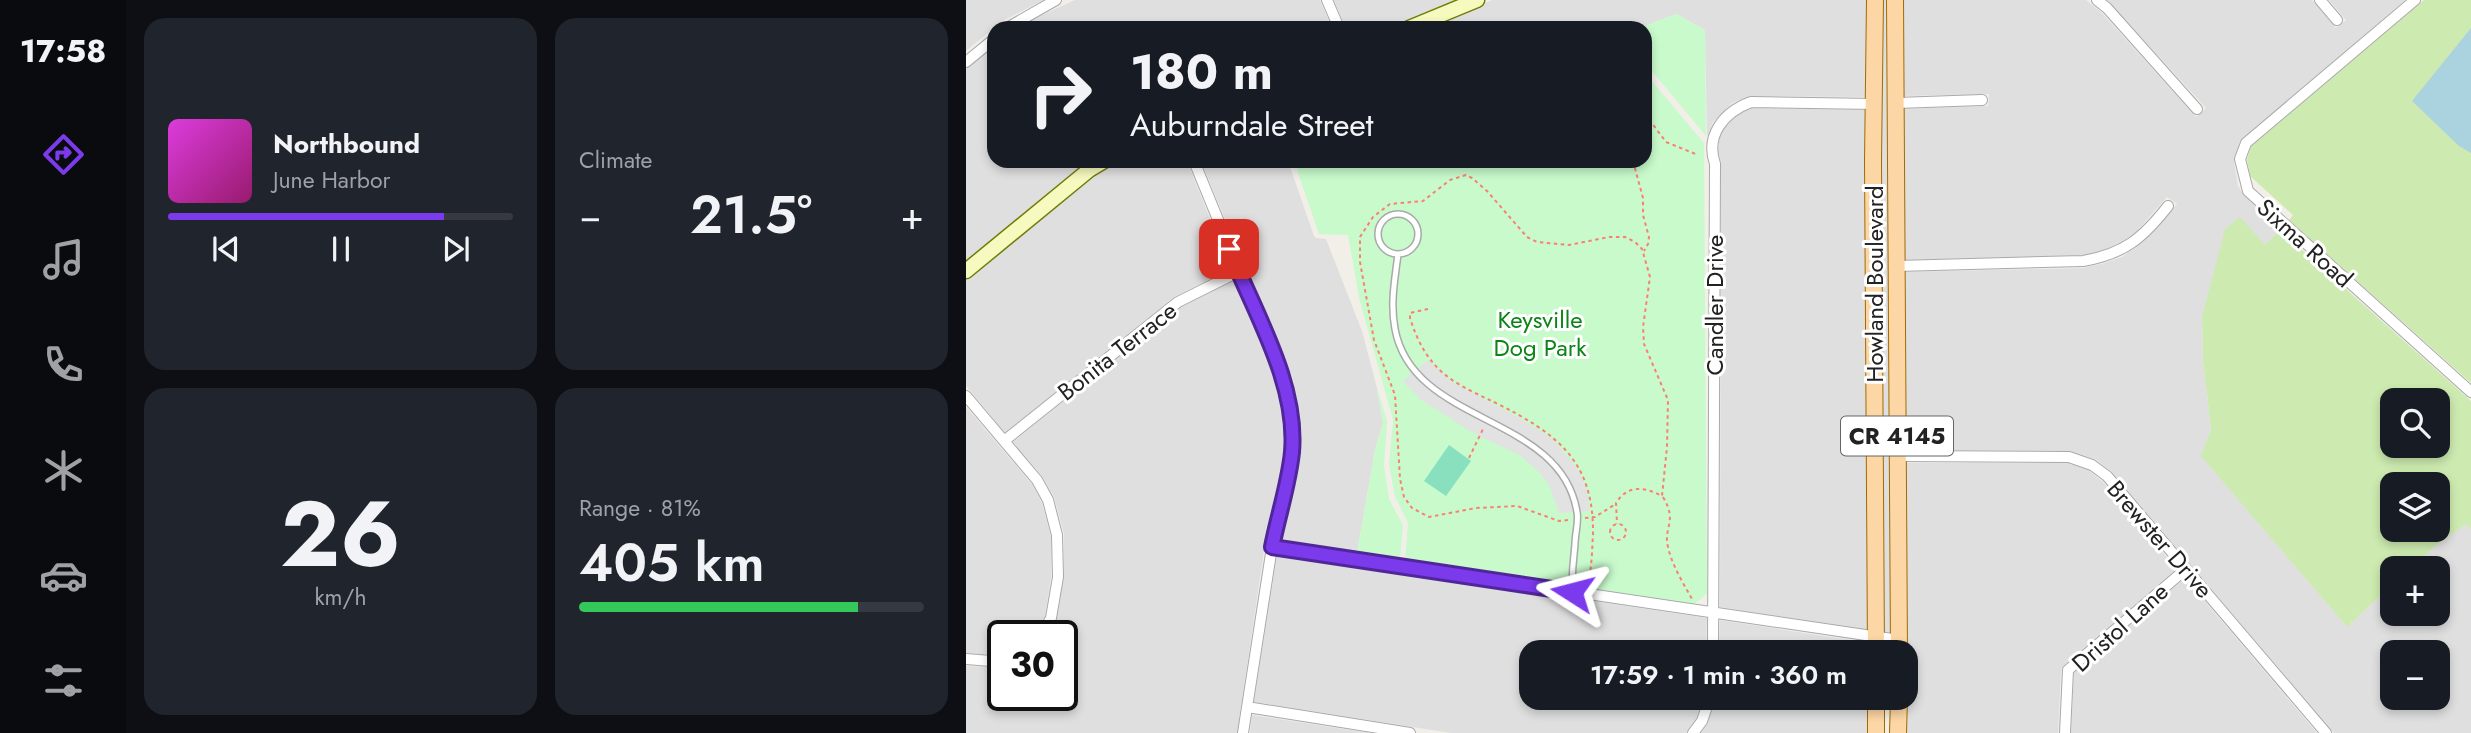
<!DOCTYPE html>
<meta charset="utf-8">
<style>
:root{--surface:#171b24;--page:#20242c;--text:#f1f3f6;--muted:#9ea1a6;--line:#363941;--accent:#7c3aed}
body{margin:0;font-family:Jost,sans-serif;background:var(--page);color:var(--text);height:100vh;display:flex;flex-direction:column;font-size:26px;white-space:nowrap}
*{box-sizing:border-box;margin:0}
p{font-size:23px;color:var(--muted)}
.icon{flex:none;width:38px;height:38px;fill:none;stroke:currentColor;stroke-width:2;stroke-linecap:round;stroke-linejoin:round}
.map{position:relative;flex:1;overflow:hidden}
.side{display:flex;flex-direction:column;gap:18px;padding:18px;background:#0d0f14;width:840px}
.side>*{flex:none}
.hud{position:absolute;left:21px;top:21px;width:665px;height:147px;border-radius:21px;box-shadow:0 4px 10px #0003;background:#171b24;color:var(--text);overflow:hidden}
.tools{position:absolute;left:1414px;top:388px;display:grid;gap:14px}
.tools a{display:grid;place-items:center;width:70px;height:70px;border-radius:14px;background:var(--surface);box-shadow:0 4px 10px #0003;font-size:35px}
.speed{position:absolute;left:21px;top:620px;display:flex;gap:14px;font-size:35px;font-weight:700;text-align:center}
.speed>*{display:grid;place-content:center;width:91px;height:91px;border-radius:50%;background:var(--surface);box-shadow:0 4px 10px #0003;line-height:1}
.speed .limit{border:4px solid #111;border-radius:10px;background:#fff;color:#111}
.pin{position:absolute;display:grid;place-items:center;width:60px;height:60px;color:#fff;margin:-30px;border-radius:14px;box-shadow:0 4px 10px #0006}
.me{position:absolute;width:77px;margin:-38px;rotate:279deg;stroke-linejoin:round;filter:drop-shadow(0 0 5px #0008)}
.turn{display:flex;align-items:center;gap:24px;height:147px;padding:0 28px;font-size:32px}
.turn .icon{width:91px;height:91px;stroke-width:2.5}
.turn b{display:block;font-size:49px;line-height:60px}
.big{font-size:52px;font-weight:600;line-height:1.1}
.side .widget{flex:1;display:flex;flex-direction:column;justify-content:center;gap:10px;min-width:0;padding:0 24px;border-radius:21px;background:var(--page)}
.side .dial{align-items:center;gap:0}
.dial b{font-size:91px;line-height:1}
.song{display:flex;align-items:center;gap:21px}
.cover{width:84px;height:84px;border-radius:10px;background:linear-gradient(135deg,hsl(300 70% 55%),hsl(320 70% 35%))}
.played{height:7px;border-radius:4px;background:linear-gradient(90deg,var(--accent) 80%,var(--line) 80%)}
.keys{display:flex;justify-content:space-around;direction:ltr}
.heat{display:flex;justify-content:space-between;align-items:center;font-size:38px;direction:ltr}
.charge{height:10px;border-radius:5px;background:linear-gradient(90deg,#34c759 81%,var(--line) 0)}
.side .tiles{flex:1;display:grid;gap:18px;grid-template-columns:repeat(2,1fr)}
.trip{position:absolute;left:553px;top:640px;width:399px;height:70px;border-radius:21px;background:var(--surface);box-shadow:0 4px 10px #0003;font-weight:600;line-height:70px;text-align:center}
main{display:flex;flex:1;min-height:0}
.menu{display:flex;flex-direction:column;width:126px;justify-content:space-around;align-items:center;background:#090b0e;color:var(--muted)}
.menu .icon{width:49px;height:49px}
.menu .selected{color:var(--accent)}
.menu b{font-size:32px;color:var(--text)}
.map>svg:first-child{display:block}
</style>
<main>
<nav class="menu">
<b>17:58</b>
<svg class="icon selected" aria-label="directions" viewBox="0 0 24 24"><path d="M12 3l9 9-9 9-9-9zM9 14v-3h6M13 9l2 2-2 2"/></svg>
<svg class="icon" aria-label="music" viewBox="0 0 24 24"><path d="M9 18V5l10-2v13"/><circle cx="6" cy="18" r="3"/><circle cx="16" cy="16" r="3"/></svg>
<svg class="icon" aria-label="phone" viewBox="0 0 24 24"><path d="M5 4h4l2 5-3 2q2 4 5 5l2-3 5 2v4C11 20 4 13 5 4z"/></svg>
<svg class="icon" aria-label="climate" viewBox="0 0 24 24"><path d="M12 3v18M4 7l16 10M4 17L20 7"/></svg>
<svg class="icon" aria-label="car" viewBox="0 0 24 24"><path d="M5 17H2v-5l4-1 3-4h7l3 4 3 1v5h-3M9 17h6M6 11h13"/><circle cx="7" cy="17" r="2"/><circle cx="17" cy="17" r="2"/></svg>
<svg class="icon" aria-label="filters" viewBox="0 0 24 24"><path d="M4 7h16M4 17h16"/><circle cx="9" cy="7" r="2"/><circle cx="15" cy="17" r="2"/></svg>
</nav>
<section class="side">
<div class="tiles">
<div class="widget">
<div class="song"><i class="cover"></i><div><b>Northbound</b><p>June Harbor</p></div></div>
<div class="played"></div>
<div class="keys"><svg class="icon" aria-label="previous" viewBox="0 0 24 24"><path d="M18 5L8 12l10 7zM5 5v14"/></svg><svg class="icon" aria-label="pause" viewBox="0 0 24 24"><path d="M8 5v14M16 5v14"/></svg><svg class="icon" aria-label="next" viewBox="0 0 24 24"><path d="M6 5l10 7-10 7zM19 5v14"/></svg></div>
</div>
<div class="widget"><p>Climate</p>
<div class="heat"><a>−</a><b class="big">21.5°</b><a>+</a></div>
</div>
<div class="widget dial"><b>26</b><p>km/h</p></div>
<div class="widget"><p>Range · 81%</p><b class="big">405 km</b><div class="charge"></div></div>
</div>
</section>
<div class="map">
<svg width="1505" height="733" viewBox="0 0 1505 733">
<rect width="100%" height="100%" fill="#f2efe9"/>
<path fill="#e0dfdf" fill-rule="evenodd" d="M 0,0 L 78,0 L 38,20 L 0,51 Z
M 109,0 L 354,0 L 366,28 L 47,28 Z
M 368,0 L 495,0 L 428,28 L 380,28 Z
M 526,0 L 903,0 L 903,97 L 783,96 L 766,103 L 747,122 L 741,137 L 739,30 L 710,14 L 674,28 L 459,28 Z
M 916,0 L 923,0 L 923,461 L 926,633 L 916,632 L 914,160 L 916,98 Z
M 936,0 L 1120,0 L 1136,13 L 1230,117 L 1240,108 L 1141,0 L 1346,0 L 1370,28 L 1380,20 L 1363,0 L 1439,0 L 1274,142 L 1268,161 L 1272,186 L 1278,195 L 1314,230 L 1236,317 L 1237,361 L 1245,429 L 1236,456 L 1381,627 L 1426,585 L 1426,614 L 1472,614 L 1472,569 L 1444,569 L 1473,543 L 1500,523 L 1505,529 L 1505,733 L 1368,733 L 1145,471 L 1129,459 L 1104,451 L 937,450 L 937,272 L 1117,268 L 1139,263 L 1156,257 L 1178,241 L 1211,204 L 1201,197 L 1171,231 L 1150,247 L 1138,251 L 1118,255 L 937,260 L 937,109 L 1022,106 L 1023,94 L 937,96 ZM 1426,653 L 1472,653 L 1472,698 L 1426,698 Z
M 28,43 L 28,161 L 122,161 L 0,263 L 0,66 Z
M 785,108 L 903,110 L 904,630 L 754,607 L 755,163 L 752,152 L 753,138 L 757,129 L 773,113 Z
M 141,161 L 221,161 L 264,269 L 208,297 L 39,433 L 0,386 L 0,278 Z
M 235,161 L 322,161 L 348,236 L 350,238 L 360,239 L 396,331 L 411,388 L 417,423 L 409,450 L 391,553 L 313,541 L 332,452 L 331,413 L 323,374 Z
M 268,280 L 310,379 L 318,417 L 320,453 L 298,551 L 271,733 L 0,733 L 0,666 L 37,668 L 37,695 L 96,695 L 96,635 L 82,635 L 91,618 L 98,576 L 98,534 L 88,497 L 76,476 L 47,442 L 215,307 Z
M 0,407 L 66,484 L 76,503 L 85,537 L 85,577 L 79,616 L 68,635 L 37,635 L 37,656 L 0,653 Z
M 937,463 L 1101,463 L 1122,470 L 1136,481 L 1211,569 L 1098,665 L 1095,670 L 1092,733 L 938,733 Z
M 311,554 L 741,618 L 740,653 L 565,653 L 565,698 L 737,698 L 731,718 L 720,733 L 485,733 L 288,702 Z
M 1219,578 L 1351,733 L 1105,733 L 1108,672 Z
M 754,620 L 904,643 L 904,653 L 753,653 Z
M 750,698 L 904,698 L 904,733 L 734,733 L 741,724 Z
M 286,715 L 404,733 L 284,733 Z"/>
<path fill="#cdebb0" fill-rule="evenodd" d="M 1458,0 L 1505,0 L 1505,383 L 1323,220 L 1327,215 L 1284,176 L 1281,159 L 1285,146 Z
M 1274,217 L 1299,245 L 1314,230 L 1505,401 L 1505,529 L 1500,524 L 1473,543 L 1444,569 L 1426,569 L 1426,585 L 1381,627 L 1235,456 L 1245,429 L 1237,361 L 1236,317 L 1259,229 ZM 1426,401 L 1472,401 L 1472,446 L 1426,446 ZM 1426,485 L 1472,485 L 1472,530 L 1426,530 Z"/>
<path fill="#c8facc" d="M 710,14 L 739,30 L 740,136 L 685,70 L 679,67 L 679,28 L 674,28 Z
M 679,73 L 738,143 L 741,594 L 728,604 L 709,602 L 439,561 L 442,523 L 429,497 L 423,464 L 427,420 L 393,298 L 382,235 L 353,234 L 328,161 L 679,161 Z
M 411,388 L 421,421 L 418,466 L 423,499 L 437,525 L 434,559 L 391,553 L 409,450 L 417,423 Z"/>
<path fill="#88e0be" d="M 483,445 L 505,461 L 480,496 L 458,481 Z"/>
<path fill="#e2e2e2" d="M 462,360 L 485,381 L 559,421 L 587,439 L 611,468 L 620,487 L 624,511 L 593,513 L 583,485 L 572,471 L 555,456 L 504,431 L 454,399 L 437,381 Z"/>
<path fill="#aad3df" d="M 1505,28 L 1505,153 L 1493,146 L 1446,101 Z"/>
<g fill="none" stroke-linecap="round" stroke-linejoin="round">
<defs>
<path id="lane" d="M412 234a20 20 0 1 1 40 0a20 20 0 1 1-40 0Z
M 432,254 C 429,279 424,303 429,329 C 447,426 595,413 611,512 C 613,521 609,534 609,544 C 607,560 606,576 606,592"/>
<path id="street" d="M 361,0 L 373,28
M 1131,0 L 1141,8 L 1231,109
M 1354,0 L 1371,20
M 1449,0 L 1280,143 L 1274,159 L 1282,191 L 1505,392
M 41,28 L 90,0
M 0,62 L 28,39
M 931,103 L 1016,100
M 228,161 L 316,376 L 325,415 L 326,453 L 306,547 L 277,733
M 931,266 L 1117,261 C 1158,254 1177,238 1202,206
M 0,396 L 71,480 L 82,500 L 91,535 L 92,577 L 85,618 L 75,635
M 38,441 L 212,302 L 272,272
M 931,456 L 1103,457 L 1126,465 L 1141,476 L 1360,733
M 306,547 L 933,640
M 747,653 L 749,164 C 739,135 758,112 785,102 L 909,104
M 0,659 L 37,662
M 281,707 L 444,733
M 727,733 L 736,721 L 744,698
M 1099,733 L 1102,670 L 1220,569"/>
<path id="secondary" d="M 443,28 L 511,0
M 0,271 L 123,170 L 138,161"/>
<path id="primary" d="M 909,0 L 907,161 L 910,653
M 929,0 L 933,653
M 910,733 L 910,698
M 932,733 L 933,698"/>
</defs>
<use href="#lane" stroke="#a9a9a9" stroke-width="8"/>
<use href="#street" stroke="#a9a9a9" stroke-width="12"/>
<use href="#secondary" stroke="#707d05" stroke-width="17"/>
<use href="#primary" stroke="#a06b00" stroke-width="18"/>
<path stroke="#fa8072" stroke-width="2" stroke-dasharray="3.5 3.5" stroke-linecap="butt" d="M 679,114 L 700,142 L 732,155
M 667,161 L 677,198 L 677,215 L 683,237 L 682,244 L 678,251
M 462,309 L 444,313 L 444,318 C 451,340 460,358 477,373 C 491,385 511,394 528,402 C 590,433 628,460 627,534 C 626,550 626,567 622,582
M 503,458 L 517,429
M 697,497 C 712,522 697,527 702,547 C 706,565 717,583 726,599
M 619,518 L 629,517 L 648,505
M 602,520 L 593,521 L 551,506 L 510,508 L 463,517 L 446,508 L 438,497 L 434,479 L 429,395 L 408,340 L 394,262 L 394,237 L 407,217 L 424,204 L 457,201 L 484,180 L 500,175 L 506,178 L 521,191 L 561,237 L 571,242 L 603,245 L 643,237 L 659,237 L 669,242 L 676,249 L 684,277 L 677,327 L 678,344 L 702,400 L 701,447 L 696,496 C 679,487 662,484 650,503 L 651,524
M644 532a8 8 0 1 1 16 0a8 8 0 1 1-16 0Z"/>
<use href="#lane" stroke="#fff" stroke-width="5"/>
<use href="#street" stroke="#fff" stroke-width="10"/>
<use href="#secondary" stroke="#f7fabf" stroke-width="14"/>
<use href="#primary" stroke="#fcd6a4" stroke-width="16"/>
</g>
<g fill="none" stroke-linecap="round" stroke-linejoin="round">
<defs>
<path id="route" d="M 263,249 C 288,312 332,383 326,452 C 323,483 312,516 306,547 L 606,592"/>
</defs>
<use href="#route" stroke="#51269a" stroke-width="18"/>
<use href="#route" stroke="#7c3aed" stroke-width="12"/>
</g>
<g text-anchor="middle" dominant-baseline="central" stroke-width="6" stroke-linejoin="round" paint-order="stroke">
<rect fill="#fff" stroke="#646464" stroke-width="2" x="875" y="416.5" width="112" height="39" rx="5"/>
<g font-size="23" font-weight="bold" fill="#222">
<text x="931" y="436">CR 4145</text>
</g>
<g font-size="24" fill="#222" stroke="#fff">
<text transform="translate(1339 243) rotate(42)">Sixma Road</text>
<text transform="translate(908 284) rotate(-90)">Howland Boulevard</text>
<text transform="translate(748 305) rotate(-90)">Candler Drive</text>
<text transform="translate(151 351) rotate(-38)">Bonita Terrace</text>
<text transform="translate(1194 539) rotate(49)">Brewster Drive</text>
<text transform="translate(1154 627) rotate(-42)">Dristol Lane</text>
</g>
<g font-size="24" fill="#0c8416" stroke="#fff">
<text x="574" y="319">Keysville<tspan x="574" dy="28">Dog Park</tspan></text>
</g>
</g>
</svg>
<div class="tools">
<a><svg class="icon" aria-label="search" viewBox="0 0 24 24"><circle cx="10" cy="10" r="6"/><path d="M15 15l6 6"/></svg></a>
<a><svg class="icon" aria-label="layers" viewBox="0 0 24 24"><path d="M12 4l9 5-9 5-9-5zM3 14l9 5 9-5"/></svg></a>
<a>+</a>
<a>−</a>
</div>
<div class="speed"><div class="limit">30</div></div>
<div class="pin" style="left:263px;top:249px;background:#d93025"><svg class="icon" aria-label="arrive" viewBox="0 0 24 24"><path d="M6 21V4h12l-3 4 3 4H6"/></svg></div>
<svg class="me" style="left:606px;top:592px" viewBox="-20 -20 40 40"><path d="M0-17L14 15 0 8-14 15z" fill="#7c3aed" stroke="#fff" stroke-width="4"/></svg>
<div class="trip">17:59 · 1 min · 360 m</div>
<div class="hud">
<div class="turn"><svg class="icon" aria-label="right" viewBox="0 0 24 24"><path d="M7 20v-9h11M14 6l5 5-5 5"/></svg><div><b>180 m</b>Auburndale Street</div></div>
</div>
</div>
</main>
